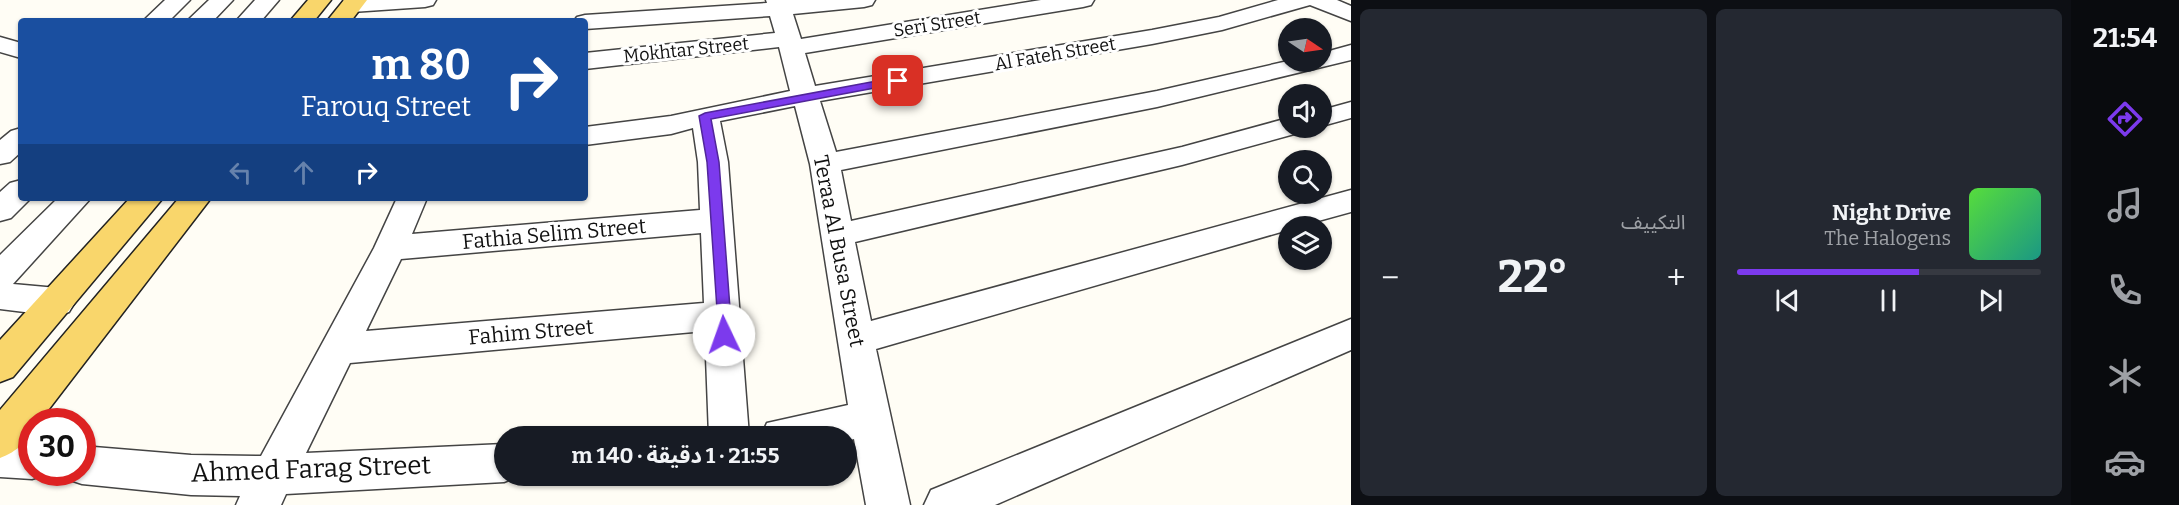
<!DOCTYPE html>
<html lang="ar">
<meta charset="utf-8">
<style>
:root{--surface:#171b24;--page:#242831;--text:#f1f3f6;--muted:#9ea1a6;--line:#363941;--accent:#7c3aed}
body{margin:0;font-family:Bitter,"Noto Sans Arabic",serif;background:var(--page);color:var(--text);direction:rtl;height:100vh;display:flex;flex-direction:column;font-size:22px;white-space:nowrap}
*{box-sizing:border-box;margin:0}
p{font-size:20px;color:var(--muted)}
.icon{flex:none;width:33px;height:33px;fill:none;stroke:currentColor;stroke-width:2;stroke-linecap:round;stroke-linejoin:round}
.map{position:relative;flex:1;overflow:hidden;direction:ltr}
.side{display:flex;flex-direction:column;gap:9px;padding:9px;background:#0d0f14;width:720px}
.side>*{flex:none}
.hud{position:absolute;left:18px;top:18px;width:570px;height:183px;border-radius:6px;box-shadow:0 2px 4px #0004;direction:rtl;background:#1a4fa0;color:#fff;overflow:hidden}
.needle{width:39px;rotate:103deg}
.buttons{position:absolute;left:1278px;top:18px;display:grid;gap:12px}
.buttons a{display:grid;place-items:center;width:54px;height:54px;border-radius:50%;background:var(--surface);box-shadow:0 2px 4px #0004;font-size:30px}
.speed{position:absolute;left:18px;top:408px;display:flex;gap:12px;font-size:30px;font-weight:700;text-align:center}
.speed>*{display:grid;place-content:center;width:78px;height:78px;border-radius:50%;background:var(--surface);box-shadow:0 2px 4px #0004;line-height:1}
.speed .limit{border:9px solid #d22;background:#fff;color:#111}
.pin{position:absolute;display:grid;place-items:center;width:51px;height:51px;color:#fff;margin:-26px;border-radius:12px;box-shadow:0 3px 9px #0006}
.me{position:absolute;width:66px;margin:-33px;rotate:357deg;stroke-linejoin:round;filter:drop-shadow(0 0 4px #0008)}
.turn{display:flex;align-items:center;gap:21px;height:126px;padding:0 18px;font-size:27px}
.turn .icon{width:78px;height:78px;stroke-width:2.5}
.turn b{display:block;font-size:42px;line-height:51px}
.lanes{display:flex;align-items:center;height:57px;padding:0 18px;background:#0003;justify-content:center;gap:30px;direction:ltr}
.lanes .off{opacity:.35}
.big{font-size:45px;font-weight:700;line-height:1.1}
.side .card{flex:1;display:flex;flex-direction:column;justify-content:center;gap:9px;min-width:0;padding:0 21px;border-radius:9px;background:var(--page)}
.song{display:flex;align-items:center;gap:18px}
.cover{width:72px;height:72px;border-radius:9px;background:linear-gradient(135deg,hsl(110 70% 55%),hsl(170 70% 35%))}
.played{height:6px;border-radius:3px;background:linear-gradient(90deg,var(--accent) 60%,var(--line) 60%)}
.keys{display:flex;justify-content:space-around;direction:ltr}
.heat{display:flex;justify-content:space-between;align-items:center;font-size:33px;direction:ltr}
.side .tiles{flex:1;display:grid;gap:9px;grid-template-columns:repeat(2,1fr)}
.trip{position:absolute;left:494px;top:426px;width:363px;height:60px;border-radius:30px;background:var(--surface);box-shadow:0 2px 4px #0004;font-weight:700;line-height:60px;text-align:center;direction:rtl}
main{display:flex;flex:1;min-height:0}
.tab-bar{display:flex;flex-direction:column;width:108px;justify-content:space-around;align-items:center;background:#090b0e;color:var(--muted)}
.tab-bar .icon{width:42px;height:42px}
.tab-bar .active{color:var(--accent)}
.tab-bar b{font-size:27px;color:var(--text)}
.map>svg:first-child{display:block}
</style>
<main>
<nav class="tab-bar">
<b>21:54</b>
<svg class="icon active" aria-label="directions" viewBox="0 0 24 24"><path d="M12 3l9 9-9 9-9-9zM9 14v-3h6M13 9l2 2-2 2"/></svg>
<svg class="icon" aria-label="music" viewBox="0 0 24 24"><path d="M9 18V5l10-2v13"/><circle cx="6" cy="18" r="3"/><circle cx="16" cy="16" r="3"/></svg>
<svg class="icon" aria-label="phone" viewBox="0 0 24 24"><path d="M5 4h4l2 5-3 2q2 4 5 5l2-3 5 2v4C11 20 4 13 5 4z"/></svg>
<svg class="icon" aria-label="climate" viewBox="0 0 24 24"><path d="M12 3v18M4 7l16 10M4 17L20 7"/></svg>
<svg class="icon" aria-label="car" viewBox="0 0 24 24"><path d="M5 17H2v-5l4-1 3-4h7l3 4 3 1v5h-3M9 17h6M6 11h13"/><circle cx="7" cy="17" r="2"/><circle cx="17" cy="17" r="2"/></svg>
</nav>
<section class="side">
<div class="tiles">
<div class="card">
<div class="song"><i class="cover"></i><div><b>Night Drive</b><p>The Halogens</p></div></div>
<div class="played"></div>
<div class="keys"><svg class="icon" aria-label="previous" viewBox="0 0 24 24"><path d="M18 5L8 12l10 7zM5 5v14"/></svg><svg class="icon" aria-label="pause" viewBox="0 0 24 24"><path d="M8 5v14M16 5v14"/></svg><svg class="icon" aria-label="next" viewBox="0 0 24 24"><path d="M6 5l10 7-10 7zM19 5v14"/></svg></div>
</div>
<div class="card"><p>التكييف</p>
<div class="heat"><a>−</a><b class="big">22°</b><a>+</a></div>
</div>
</div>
</section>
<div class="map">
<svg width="1351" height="505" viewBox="0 0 1351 505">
<rect width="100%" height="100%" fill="#fffdf5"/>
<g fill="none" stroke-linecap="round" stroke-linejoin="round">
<defs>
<path id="minor" d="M 165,0 L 190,0 L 169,21 L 143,21 Z
M 209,0 L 233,0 L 213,21 L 187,21 Z
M 255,0 L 279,0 L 261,21 L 236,21 Z
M 344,0 L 436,0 L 433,5 L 425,7 L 352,12 L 344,10 L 341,5 Z
M 766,0 L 875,0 L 872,5 L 864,7 L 793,14 L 801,39 L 1041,0 L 1094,0 L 1091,5 L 1083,7 L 805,53 L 815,86 L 1152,30 L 1219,17 L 1278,0 L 1337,0 L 1351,6 L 1351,21 L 1310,5 L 1222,30 L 1152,44 L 820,101 L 836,152 L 1157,91 L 1288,61 L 1322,62 L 1322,53 L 1351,45 L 1351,60 L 1157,107 L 841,170 L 851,221 L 1182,147 L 1288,118 L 1288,128 L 1302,128 L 1298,133 L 1182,165 L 855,242 L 871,321 L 1351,190 L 1351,212 L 1300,226 L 1288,226 L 1288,230 L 876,349 L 910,505 L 866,505 L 854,439 L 846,441 L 846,436 L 761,436 L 767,423 L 848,405 L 810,164 L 795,106 L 720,121 L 728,162 L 749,436 L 709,436 L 705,331 L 350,363 L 306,453 L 504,444 L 504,476 L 519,476 L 504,482 L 286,494 L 281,505 L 236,505 L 240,496 L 191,495 L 82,484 L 67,479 L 64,472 L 82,472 L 82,446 L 191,455 L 261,456 L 374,248 L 397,198 L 427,198 L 412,234 L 700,210 L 698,162 L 693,128 L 671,134 L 585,145 L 585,127 L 671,116 L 790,91 L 779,47 L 585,69 L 585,53 L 775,33 L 770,16 L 585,29 L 585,21 L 574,21 L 577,17 L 585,15 L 767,3 ZM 701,233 L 704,303 L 366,331 L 401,259 Z
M 0,37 L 21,43 L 21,58 L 0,52 Z
M 1351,102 L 1351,118 L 1322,126 L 1322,110 Z
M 21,128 L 21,152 L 10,162 L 0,164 L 0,140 L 11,131 Z
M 21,180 L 21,198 L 31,198 L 11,218 L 0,221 L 0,192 L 10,183 Z
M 58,198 L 91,198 L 13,284 L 57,288 L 69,292 L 75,302 L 69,312 L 57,316 L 0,309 L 0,255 Z
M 1351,319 L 1351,350 L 995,505 L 924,505 L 931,490 Z
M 0,439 L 32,441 L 32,472 L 47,474 L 32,479 L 0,477 Z"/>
<path id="major" d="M 308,0 L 331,0 L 314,21 L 290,21 Z
M 344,0 L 367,0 L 351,21 L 327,21 Z
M 130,198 L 163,198 L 13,377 L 0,382 L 0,340 Z
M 179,198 L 211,198 L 39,422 L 32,422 C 32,440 16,452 0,458 L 0,410 Z"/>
</defs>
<use href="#minor" stroke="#444" stroke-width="3"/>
<use href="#major" stroke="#222" stroke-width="3"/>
<use href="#minor" fill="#fff" fill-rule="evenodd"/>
<use href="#major" fill="#f9d66b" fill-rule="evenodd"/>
</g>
<path fill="#7c3aed" stroke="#51269a" stroke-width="1.5" d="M 898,77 L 903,81 L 901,83 L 711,119 L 719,162 L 732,335 L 724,341 L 719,339 L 707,162 L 699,116 L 705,113 Z"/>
<g text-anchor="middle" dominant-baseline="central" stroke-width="6" stroke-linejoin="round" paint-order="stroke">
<g font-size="18" fill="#111" stroke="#fff">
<text transform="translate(937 24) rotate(-9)">Seri Street</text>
<text transform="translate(686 50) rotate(-6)">Mokhtar Street</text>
<text transform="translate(1055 54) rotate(-10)">Al Fateh Street</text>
</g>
<g font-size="21" fill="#111" stroke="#fff">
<text transform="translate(554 234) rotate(-5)">Fathia Selim Street</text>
<text transform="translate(839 251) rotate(79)">Teraa Al Busa Street</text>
<text transform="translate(531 332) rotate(-5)">Fahim Street</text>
</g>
<g font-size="26" fill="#111" stroke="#fff">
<text transform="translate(311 469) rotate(-2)">Ahmed Farag Street</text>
</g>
</g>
</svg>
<div class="buttons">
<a><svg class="needle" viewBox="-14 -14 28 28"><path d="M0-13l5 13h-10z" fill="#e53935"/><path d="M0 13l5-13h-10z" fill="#9ea1a6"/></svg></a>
<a><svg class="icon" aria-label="sound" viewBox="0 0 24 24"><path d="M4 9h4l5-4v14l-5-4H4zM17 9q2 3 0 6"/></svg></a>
<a><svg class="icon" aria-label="search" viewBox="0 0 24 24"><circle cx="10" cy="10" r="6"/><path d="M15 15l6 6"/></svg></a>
<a><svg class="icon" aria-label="layers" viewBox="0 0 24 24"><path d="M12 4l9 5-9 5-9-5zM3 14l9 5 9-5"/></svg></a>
</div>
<div class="speed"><div class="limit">30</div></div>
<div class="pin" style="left:898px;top:81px;background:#d93025"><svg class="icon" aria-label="arrive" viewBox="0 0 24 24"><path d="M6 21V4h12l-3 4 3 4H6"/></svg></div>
<svg class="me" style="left:724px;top:335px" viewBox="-20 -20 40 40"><circle r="19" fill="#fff"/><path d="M0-13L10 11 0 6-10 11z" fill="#7c3aed"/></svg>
<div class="trip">21:55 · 1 دقيقة · 140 m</div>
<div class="hud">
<div class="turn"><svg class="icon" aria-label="right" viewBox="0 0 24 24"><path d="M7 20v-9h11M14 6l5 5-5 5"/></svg><div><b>80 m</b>Farouq Street</div></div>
<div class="lanes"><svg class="icon off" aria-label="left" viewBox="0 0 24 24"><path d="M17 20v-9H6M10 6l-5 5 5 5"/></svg><svg class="icon off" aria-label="ahead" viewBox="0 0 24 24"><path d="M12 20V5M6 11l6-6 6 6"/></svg><svg class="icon" aria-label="right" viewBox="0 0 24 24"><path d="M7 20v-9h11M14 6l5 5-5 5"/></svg></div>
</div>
</div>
</main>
